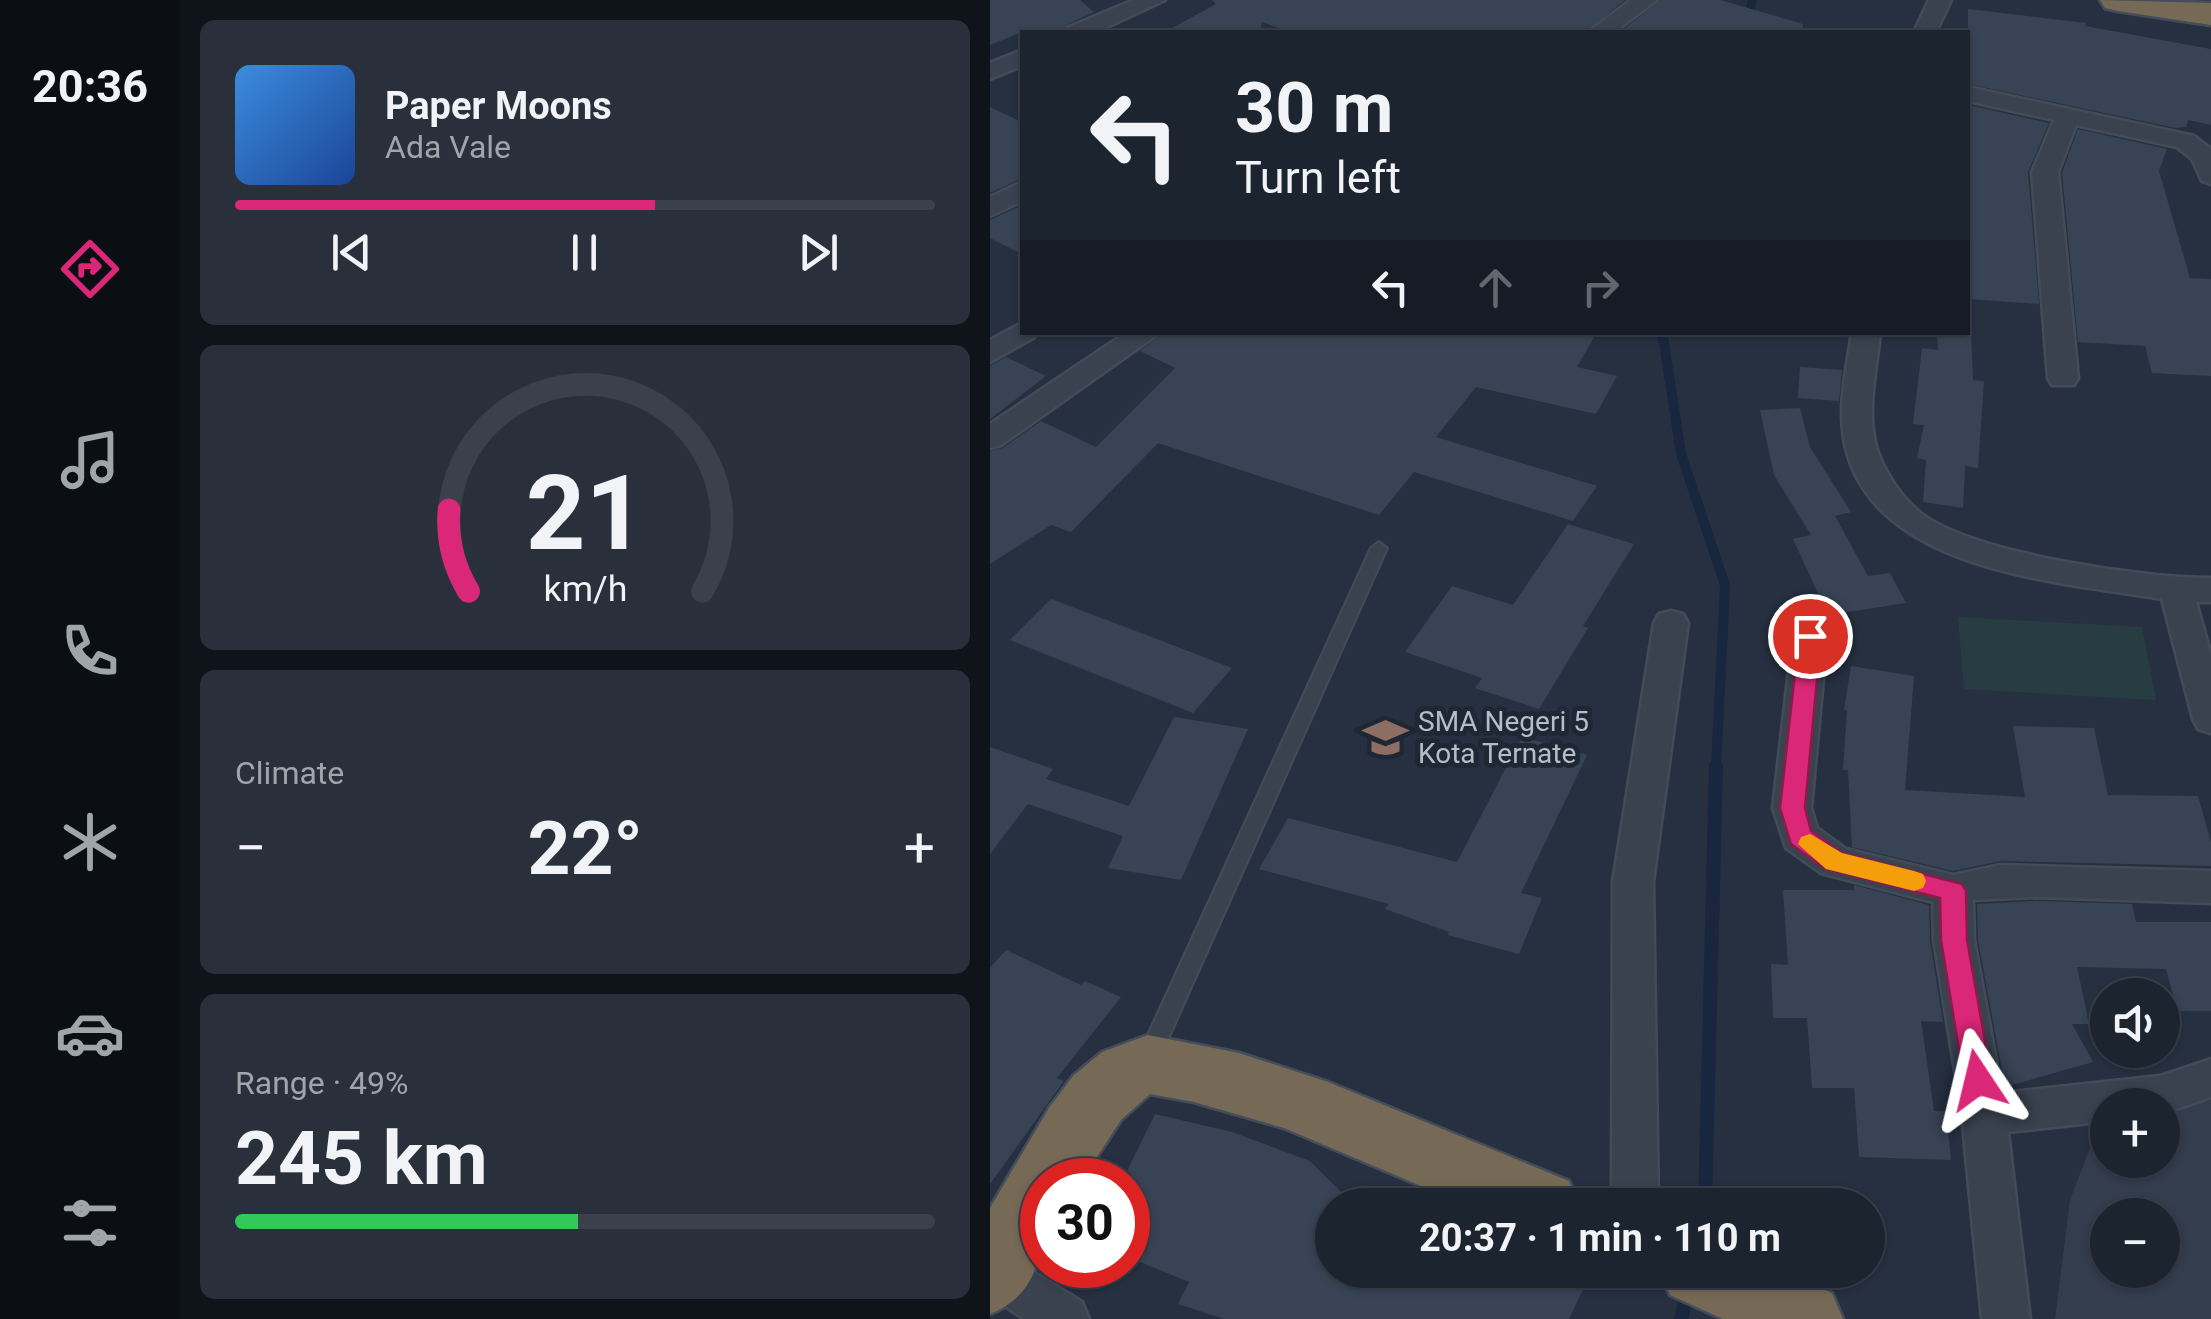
<!DOCTYPE html>
<meta charset="utf-8">
<style>
:root{--surface:#1c2430;--page:#29303c;--text:#f1f3f6;--muted:#a0a4ab;--line:#3a414c;--accent:#db2777}
body{margin:0;font-family:Roboto,sans-serif;background:var(--page);color:var(--text);height:100vh;display:flex;flex-direction:column;font-size:38px;white-space:nowrap}
*{box-sizing:border-box;margin:0}
p{font-size:32px;color:var(--muted)}
.icon{flex:none;width:55px;height:55px;fill:none;stroke:currentColor;stroke-width:2;stroke-linecap:round;stroke-linejoin:round}
.map{position:relative;flex:1;overflow:hidden}
.sheet{display:flex;flex-direction:column;gap:20px;padding:20px;background:#0f141a;width:810px}
.sheet>*{flex:none}
.top-card{position:absolute;left:30px;top:30px;width:950px;height:305px;border-radius:0px;box-shadow:0 2px 8px #0004,0 0 0 2px var(--line);background:#1c2430;color:var(--text);overflow:hidden}
.tools{position:absolute;left:1100px;top:978px;display:grid;gap:20px}
.tools a{display:grid;place-items:center;width:90px;height:90px;border-radius:50%;background:var(--surface);box-shadow:0 2px 8px #0004,0 0 0 2px var(--line);font-size:50px}
.speed{position:absolute;left:30px;top:1158px;display:flex;gap:20px;font-size:50px;font-weight:700;text-align:center}
.speed>*{display:grid;place-content:center;width:130px;height:130px;border-radius:50%;background:var(--surface);box-shadow:0 2px 8px #0004,0 0 0 2px var(--line);line-height:1}
.speed .limit{border:15px solid #d22;background:#fff;color:#111}
.pin{position:absolute;display:grid;place-items:center;width:85px;height:85px;color:#fff;margin:-42px;border:5px solid #fff;border-radius:50%;box-shadow:0 2px 10px #0007}
.me{position:absolute;width:110px;margin:-55px;rotate:350deg;stroke-linejoin:round;filter:drop-shadow(0 0 8px #0008)}
.turn{display:flex;align-items:center;gap:35px;height:210px;padding:0 50px;font-size:45px}
.turn .icon{width:130px;height:130px;stroke-width:2.5}
.turn b{display:block;font-size:70px;line-height:85px}
.lanes{display:flex;align-items:center;height:95px;padding:0 50px;background:#0003;justify-content:center;gap:50px;direction:ltr}
.lanes .off{opacity:.35}
.big{font-size:75px;font-weight:700;line-height:1.1}
.sheet .card{flex:1;display:flex;flex-direction:column;justify-content:center;gap:15px;min-width:0;padding:0 35px;border-radius:15px;background:var(--page)}
.sheet .dial{align-items:center;gap:0}
.dial svg{height:260px;overflow:visible;fill:none;stroke:var(--line);stroke-width:7;stroke-linecap:round;text-anchor:middle}
.dial text{fill:var(--text);stroke:none}
.song{display:flex;align-items:center;gap:30px}
.cover{width:120px;height:120px;border-radius:15px;background:linear-gradient(135deg,hsl(210 70% 55%),hsl(220 70% 35%))}
.played{height:10px;border-radius:5px;background:linear-gradient(90deg,var(--accent) 60%,var(--line) 60%)}
.keys{display:flex;justify-content:space-around;direction:ltr}
.heat{display:flex;justify-content:space-between;align-items:center;font-size:55px;direction:ltr}
.charge{height:15px;border-radius:8px;background:linear-gradient(90deg,#34c759 49%,var(--line) 0)}
.trip{position:absolute;left:325px;top:1188px;width:570px;height:100px;border-radius:50px;background:var(--surface);box-shadow:0 2px 8px #0004,0 0 0 2px var(--line);font-weight:700;line-height:100px;text-align:center}
main{display:flex;flex:1;min-height:0}
.tab-bar{display:flex;flex-direction:column;width:180px;justify-content:space-around;align-items:center;background:#0b0e13;color:var(--muted)}
.tab-bar .icon{width:70px;height:70px}
.tab-bar .selected{color:var(--accent)}
.tab-bar b{font-size:45px;color:var(--text)}
.map>svg:first-child{display:block}
</style>
<main>
<nav class="tab-bar">
<b>20:36</b>
<svg class="icon selected" aria-label="directions" viewBox="0 0 24 24"><path d="M12 3l9 9-9 9-9-9zM9 14v-3h6M13 9l2 2-2 2"/></svg>
<svg class="icon" aria-label="music" viewBox="0 0 24 24"><path d="M9 18V5l10-2v13"/><circle cx="6" cy="18" r="3"/><circle cx="16" cy="16" r="3"/></svg>
<svg class="icon" aria-label="phone" viewBox="0 0 24 24"><path d="M5 4h4l2 5-3 2q2 4 5 5l2-3 5 2v4C11 20 4 13 5 4z"/></svg>
<svg class="icon" aria-label="climate" viewBox="0 0 24 24"><path d="M12 3v18M4 7l16 10M4 17L20 7"/></svg>
<svg class="icon" aria-label="car" viewBox="0 0 24 24"><path d="M5 17H2v-5l4-1 3-4h7l3 4 3 1v5h-3M9 17h6M6 11h13"/><circle cx="7" cy="17" r="2"/><circle cx="17" cy="17" r="2"/></svg>
<svg class="icon" aria-label="filters" viewBox="0 0 24 24"><path d="M4 7h16M4 17h16"/><circle cx="9" cy="7" r="2"/><circle cx="15" cy="17" r="2"/></svg>
</nav>
<section class="sheet">
<div class="card">
<div class="song"><i class="cover"></i><div><b>Paper Moons</b><p>Ada Vale</p></div></div>
<div class="played"></div>
<div class="keys"><svg class="icon" aria-label="previous" viewBox="0 0 24 24"><path d="M18 5L8 12l10 7zM5 5v14"/></svg><svg class="icon" aria-label="pause" viewBox="0 0 24 24"><path d="M8 5v14M16 5v14"/></svg><svg class="icon" aria-label="next" viewBox="0 0 24 24"><path d="M6 5l10 7-10 7zM19 5v14"/></svg></div>
</div>
<div class="card dial"><svg viewBox="0 0 100 80">
<path d="M14 69A42 42 0 1 1 86 69"/>
<path d="M14 69A42 42 0 0 1 8 44" stroke="#db2777"/>
<text x="50" y="56" font-size="32" font-weight="700">21</text>
<text x="50" y="72" font-size="11">km/h</text>
</svg></div>
<div class="card"><p>Climate</p>
<div class="heat"><a>−</a><b class="big">22°</b><a>+</a></div>
</div>
<div class="card"><p>Range · 49%</p><b class="big">245 km</b><div class="charge"></div></div>
</section>
<div class="map">
<svg width="1221" height="1319" viewBox="0 0 1221 1319">
<rect width="100%" height="100%" fill="#263040"/>
<path fill="#343d4d" fill-rule="evenodd" d="M 1221,1097 L 1221,1319 L 1065,1319 L 1080,1200 L 1100,1148 L 1117,1133 L 1118,1160 L 1172,1160 L 1173,1112 ZM 1118,1215 L 1172,1215 L 1172,1270 L 1118,1270 Z"/>
<path fill="#283d41" d="M 968,617 L 1152,627 L 1166,700 L 974,689 Z"/>
<g fill="none" stroke-linecap="round" stroke-linejoin="round">
<path stroke="#18273e" stroke-width="9" d="M 756,32 L 762,0
M 672,338 L 674,332"/>
<path stroke="#18273e" stroke-width="10" d="M 673,336 L 691,454 L 735,585 L 726,769"/>
<path stroke="#18273e" stroke-width="14" d="M 715,1205 L 726,766
M 691,1319 L 702,1270"/>
</g>
<path fill="#384456" d="M 0,0 L 90,0 L 104,12 L 78,24 L 71,32 L 32,32 L 0,45 Z
M 222,0 L 635,0 L 595,32 L 299,32 L 272,22 L 270,32 L 175,32 L 226,4 Z
M 671,0 L 730,0 L 813,24 L 812,32 L 630,32 Z
M 978,9 L 1096,23 L 1095,26 L 1221,49 L 1221,125 L 1198,120 L 1196,127 L 1185,128 L 978,84 Z
M 978,105 L 1059,123 L 1038,172 L 1049,304 L 978,299 Z
M 0,107 L 32,122 L 32,178 L 0,193 Z
M 1088,129 L 1177,149 L 1169,171 L 1200,278 L 1221,279 L 1221,376 L 1162,373 L 1155,346 L 1088,342 L 1072,173 Z
M 32,205 L 32,254 L 0,238 L 0,220 Z
M 175,332 L 607,332 L 587,367 L 627,376 L 606,414 L 486,387 L 446,437 L 607,486 L 583,521 L 424,472 L 389,515 L 168,443 L 81,532 L 61,525 L 0,564 L 0,451 L 13,448 L 51,421 L 106,447 L 185,368 L 150,351 Z
M 947,332 L 981,332 L 983,380 L 994,381 L 988,468 L 975,466 L 973,508 L 933,502 L 936,460 L 927,458 L 934,425 L 923,424 L 932,348 L 948,350 Z
M 16,357 L 56,376 L 0,419 L 0,366 Z
M 810,367 L 852,370 L 849,401 L 808,398 Z
M 810,408 L 820,447 L 861,512 L 845,516 L 878,576 L 900,573 L 916,603 L 838,615 L 803,539 L 821,535 L 784,475 L 770,410 Z
M 578,524 L 644,544 L 593,626 L 598,628 L 549,709 L 485,688 L 492,678 L 415,652 L 462,586 L 523,605 Z
M 61,599 L 172,641 L 242,668 L 203,713 L 20,640 Z
M 861,666 L 924,676 L 915,790 L 1035,797 L 1023,726 L 1104,728 L 1118,795 L 1208,796 L 1221,842 L 1221,866 L 1011,861 L 963,871 L 862,847 L 858,770 L 853,770 L 857,710 L 854,710 Z
M 184,717 L 258,729 L 191,880 L 118,868 L 133,836 L 38,804 L 0,854 L 0,747 L 63,769 L 56,779 L 139,806 Z
M 532,737 L 597,755 L 531,893 L 552,898 L 529,954 L 458,935 L 459,932 L 395,909 L 399,904 L 269,869 L 298,818 L 467,862 Z
M 864,885 L 939,905 L 940,941 L 953,1022 L 931,1021 L 944,1111 L 956,1111 L 961,1160 L 869,1157 L 864,1088 L 822,1088 L 817,1018 L 783,1018 L 781,964 L 798,965 L 793,890 L 864,890 Z
M 1046,901 L 1142,904 L 1146,922 L 1221,922 L 1221,1011 L 1187,1011 L 1176,969 L 1087,967 L 1099,1024 L 1082,1024 L 1103,1062 L 1015,1087 L 988,940 L 987,904 Z
M 16,950 L 91,985 L 95,981 L 131,997 L 67,1078 L 74,1081 L 0,1184 L 0,968 Z
M 165,1114 L 242,1132 L 320,1161 L 364,1205 L 342,1205 L 342,1270 L 602,1270 L 579,1319 L 234,1319 L 188,1304 L 199,1282 L 138,1257 L 138,1169 Z"/>
<g fill="none" stroke-linecap="round" stroke-linejoin="round">
<defs>
<path id="lane" d="M 389,542 L 397,548 L 169,1059 L 166,1066 L 158,1068 L 150,1066 L 147,1059 L 381,548 Z"/>
<path id="street" d="M 144,0 L 175,0 L 106,32 L 75,32 L 79,27 Z
M 641,0 L 667,0 L 624,32 L 598,32 Z
M 939,0 L 961,0 L 946,32 L 924,32 Z
M 32,50 L 32,66 L 0,79 L 0,63 Z
M 978,87 L 1204,136 L 1221,149 L 1221,184 L 1212,181 L 1202,159 L 1187,147 L 1086,125 L 1068,172 L 1088,378 L 1084,385 L 1062,385 L 1058,378 L 1042,172 L 1064,120 L 978,101 Z
M 32,182 L 32,201 L 0,216 L 0,197 Z
M 32,323 L 32,332 L 47,332 L 43,338 L 0,362 L 0,340 Z
M 137,332 L 171,332 L 11,445 L 0,448 L 0,424 Z
M 862,332 L 890,332 C 887,369 876,410 886,446 C 893,471 912,499 933,515 C 987,554 1153,578 1221,578 L 1221,602 L 1206,602 L 1221,655 L 1221,733 L 1208,729 L 1203,719 L 1172,599 C 1066,581 877,571 854,439 C 848,404 857,367 862,332 Z
M 681,611 L 693,614 L 698,623 L 663,882 L 668,1205 L 622,1205 L 623,882 L 664,623 L 669,614 Z
M 820,624 L 832,627 L 837,636 L 821,808 L 827,828 L 856,849 L 963,875 L 1011,865 L 1221,871 L 1221,903 L 1046,897 L 983,900 L 984,940 L 1012,1093 L 1170,1076 L 1221,1059 L 1221,1097 L 1172,1114 L 1172,1105 L 1118,1105 L 1118,1121 L 1018,1132 L 1040,1319 L 992,1319 L 972,1115 L 944,940 L 943,902 L 831,873 L 796,848 L 783,808 L 803,636 L 808,627 Z
M 4,1248 L 92,1302 L 99,1319 L 34,1319 L 0,1296 L 0,1250 Z"/>
<path id="highway" d="M 1110,0 L 1221,3 L 1221,25 L 1128,11 L 1115,8 Z
M 158,1035 L 249,1053 L 338,1082 L 579,1181 L 590,1205 L 476,1205 L 294,1128 L 204,1102 L 160,1094 L 131,1120 L 92,1180 L 52,1180 C 52,1235 59,1290 0,1314 L 0,1208 L 59,1108 L 83,1076 L 112,1052 Z
M 669,1270 L 789,1270 L 842,1293 L 853,1319 L 733,1319 L 680,1295 Z"/>
</defs>
<use href="#lane" stroke="#434b59" stroke-width="4"/>
<use href="#street" stroke="#434b59" stroke-width="5"/>
<use href="#highway" stroke="#454d5a" stroke-width="5"/>
<use href="#lane" fill="#3a4250" fill-rule="evenodd"/>
<use href="#street" fill="#3a4250" fill-rule="evenodd"/>
<use href="#highway" fill="#766a57" fill-rule="evenodd"/>
</g>
<path fill="#db2777" stroke="#8e194d" stroke-width="2.5" d="M 820,628 L 831,636 L 815,808 L 821,831 L 852,853 L 972,884 L 976,891 L 977,940 L 1002,1080 L 998,1089 L 988,1093 L 978,1089 L 974,1080 L 951,940 L 950,898 L 836,869 L 801,844 L 790,808 L 809,636 Z"/>
<path fill="#f59e0b" d="M 820,834 L 852,853 L 924,871 L 933,874 L 936,881 L 933,888 L 924,891 L 836,869 L 808,844 L 811,837 Z"/>
<defs>
<symbol id="school-bare" viewBox="-9 -9 18 18"><path d="M0-5L7-2L0 1L-7-2ZM-4 1L0 2.5L4 1V4Q0 6-4 4Z" fill="#8d6e63" stroke="#1f2735" stroke-width="2.5" paint-order="stroke"/></symbol>
</defs>
<g fill-rule="evenodd">
<use href="#school-bare" x="364" y="706" width="63" height="63"/>
</g>
<g text-anchor="middle" dominant-baseline="central" stroke-width="10" stroke-linejoin="round" paint-order="stroke">
<g font-size="28" fill="#b6bdca" stroke="#1f2735" text-anchor="start">
<text x="428" y="721">SMA Negeri 5<tspan x="428" dy="32">Kota Ternate</tspan></text>
</g>
</g>
</svg>
<div class="tools">
<a><svg class="icon" aria-label="sound" viewBox="0 0 24 24"><path d="M4 9h4l5-4v14l-5-4H4zM17 9q2 3 0 6"/></svg></a>
<a>+</a>
<a>−</a>
</div>
<div class="speed"><div class="limit">30</div></div>
<div class="pin" style="left:820px;top:636px;background:#d93025"><svg class="icon" aria-label="arrive" viewBox="0 0 24 24"><path d="M6 21V4h12l-3 4 3 4H6"/></svg></div>
<svg class="me" style="left:988px;top:1080px" viewBox="-20 -20 40 40"><path d="M0-17L14 15 0 8-14 15z" fill="#db2777" stroke="#fff" stroke-width="4"/></svg>
<div class="trip">20:37 · 1 min · 110 m</div>
<div class="top-card">
<div class="turn"><svg class="icon" aria-label="left" viewBox="0 0 24 24"><path d="M17 20v-9H6M10 6l-5 5 5 5"/></svg><div><b>30 m</b>Turn left</div></div>
<div class="lanes"><svg class="icon" aria-label="left" viewBox="0 0 24 24"><path d="M17 20v-9H6M10 6l-5 5 5 5"/></svg><svg class="icon off" aria-label="ahead" viewBox="0 0 24 24"><path d="M12 20V5M6 11l6-6 6 6"/></svg><svg class="icon off" aria-label="right" viewBox="0 0 24 24"><path d="M7 20v-9h11M14 6l5 5-5 5"/></svg></div>
</div>
</div>
</main>
